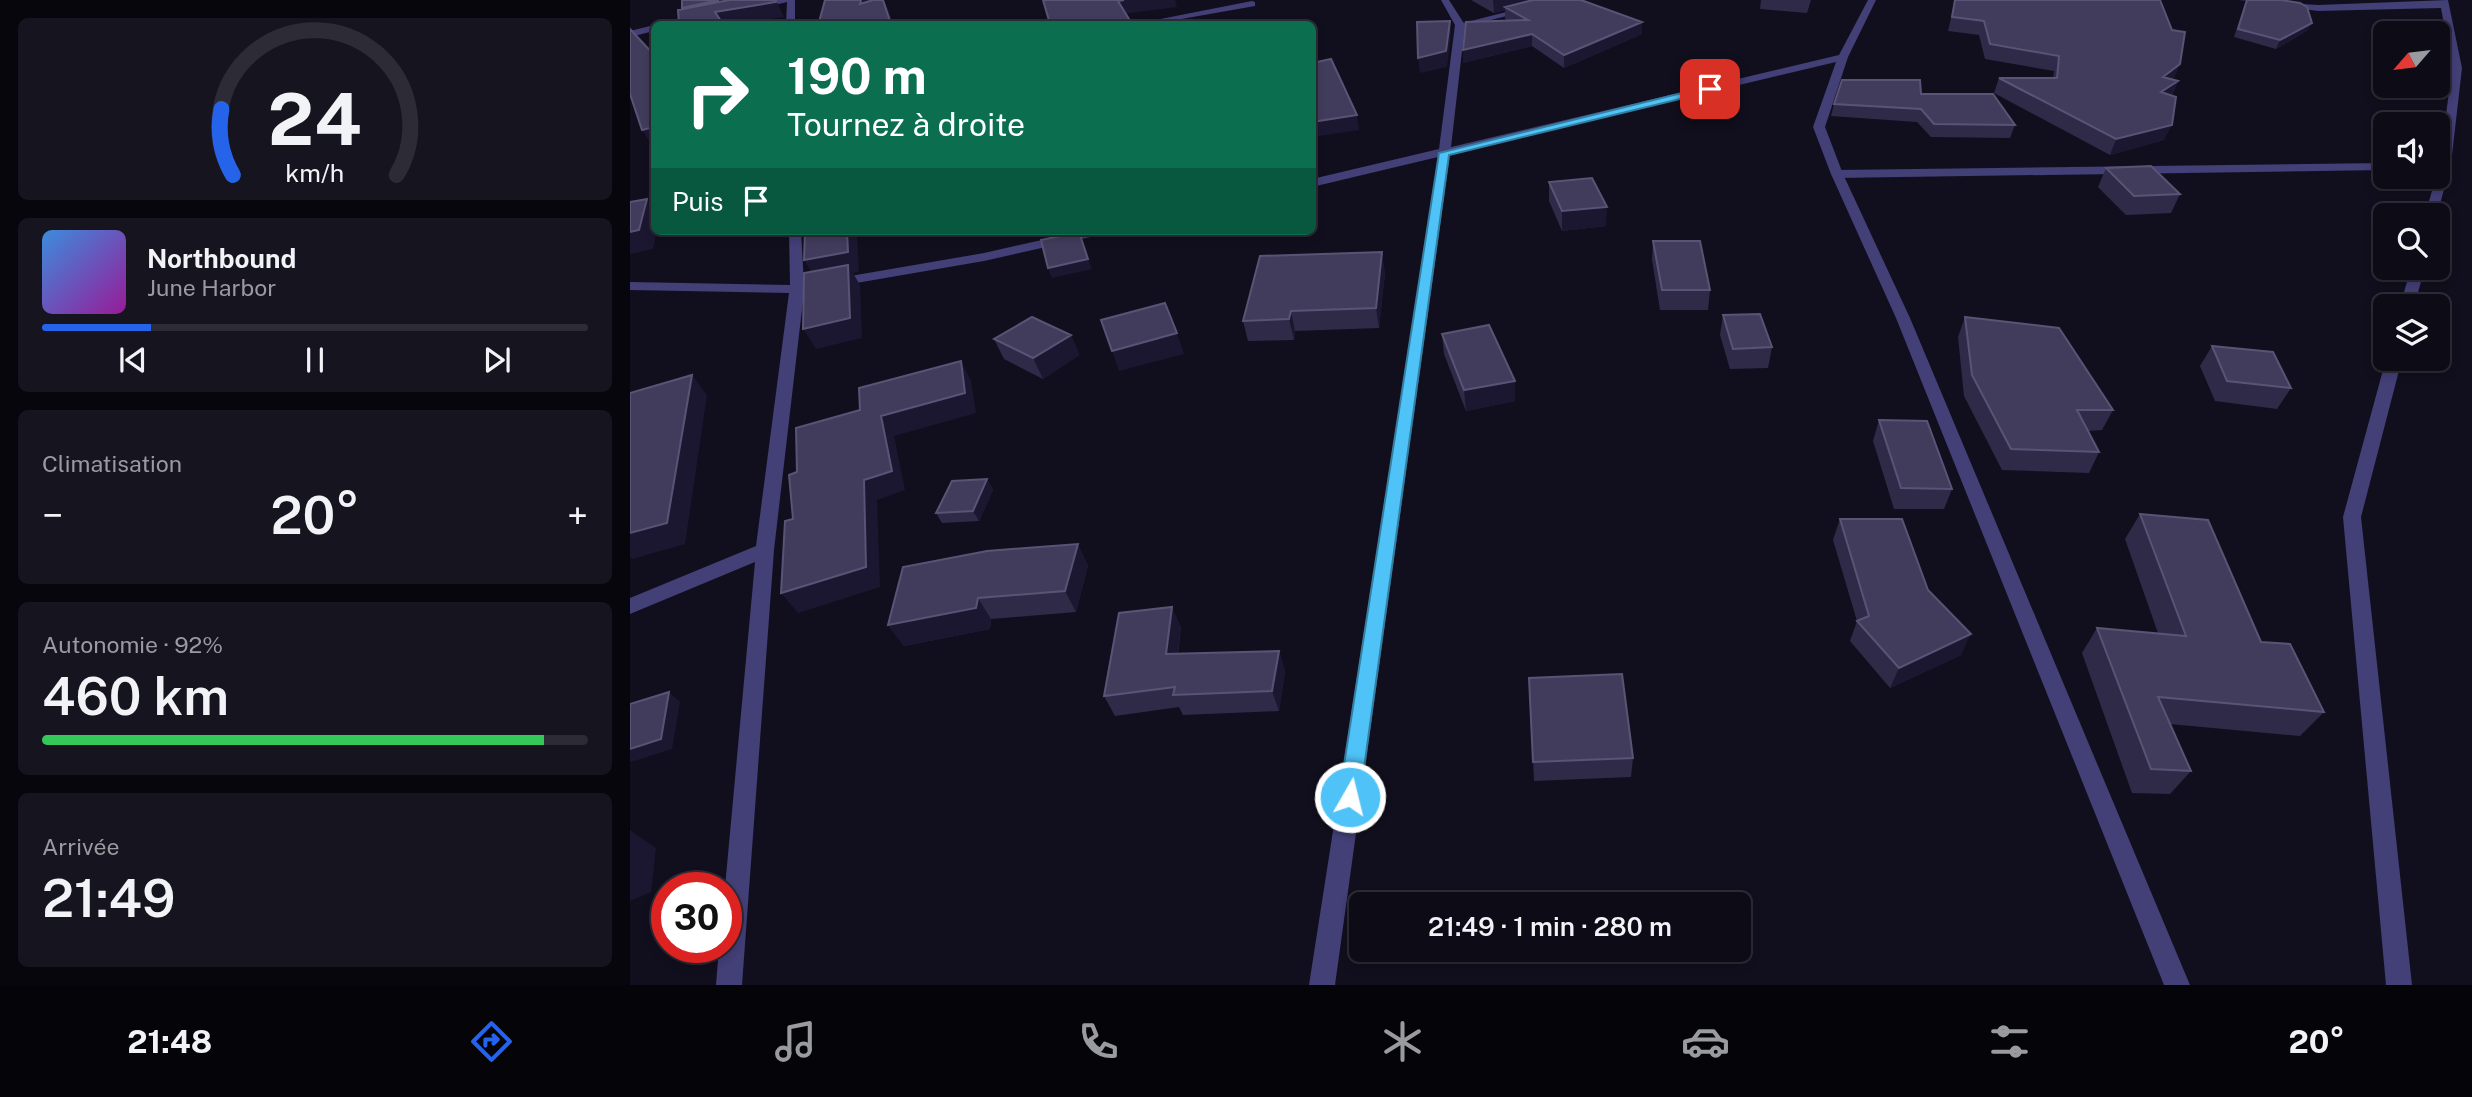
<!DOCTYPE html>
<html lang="fr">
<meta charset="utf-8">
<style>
:root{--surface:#0d0b16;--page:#16141f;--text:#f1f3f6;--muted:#9a9ba1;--line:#2d2b35;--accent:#2563eb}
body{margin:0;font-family:"Public Sans",sans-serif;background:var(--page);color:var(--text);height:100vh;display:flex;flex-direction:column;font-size:26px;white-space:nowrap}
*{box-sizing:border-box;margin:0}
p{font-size:23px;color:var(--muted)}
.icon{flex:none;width:38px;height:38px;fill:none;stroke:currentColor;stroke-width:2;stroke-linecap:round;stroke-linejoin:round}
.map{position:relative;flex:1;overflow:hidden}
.details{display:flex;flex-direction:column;gap:18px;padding:18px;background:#07060c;width:630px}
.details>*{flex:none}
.top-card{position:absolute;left:21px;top:21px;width:665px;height:214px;border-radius:10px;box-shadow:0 4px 10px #0003,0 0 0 2px var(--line);background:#0b6e4f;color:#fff;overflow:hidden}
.needle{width:46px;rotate:242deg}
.buttons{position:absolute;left:1743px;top:21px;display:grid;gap:14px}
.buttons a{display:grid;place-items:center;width:77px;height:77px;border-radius:10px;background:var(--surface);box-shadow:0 4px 10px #0003,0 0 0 2px var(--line);font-size:35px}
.speed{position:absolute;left:21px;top:872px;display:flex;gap:14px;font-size:35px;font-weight:700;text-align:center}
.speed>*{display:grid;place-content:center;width:91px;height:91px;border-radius:50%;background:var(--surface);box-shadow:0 4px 10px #0003,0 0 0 2px var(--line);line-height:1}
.speed .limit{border:10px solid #d22;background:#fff;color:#111}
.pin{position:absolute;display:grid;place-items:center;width:60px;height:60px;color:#fff;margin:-30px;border-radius:14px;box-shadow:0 4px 10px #0006}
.me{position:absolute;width:77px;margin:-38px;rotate:8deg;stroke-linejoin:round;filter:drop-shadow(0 0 5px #0008)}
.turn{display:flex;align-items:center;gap:24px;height:147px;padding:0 21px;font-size:32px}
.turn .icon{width:91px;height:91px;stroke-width:2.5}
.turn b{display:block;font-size:49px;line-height:60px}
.then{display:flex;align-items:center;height:66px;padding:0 21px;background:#0003;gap:14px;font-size:26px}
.big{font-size:52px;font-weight:600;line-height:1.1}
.details .tile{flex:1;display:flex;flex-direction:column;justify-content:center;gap:10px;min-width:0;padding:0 24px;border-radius:10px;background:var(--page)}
.details .dial{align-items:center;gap:0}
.dial svg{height:182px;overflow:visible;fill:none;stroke:var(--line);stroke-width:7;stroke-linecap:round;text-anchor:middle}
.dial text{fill:var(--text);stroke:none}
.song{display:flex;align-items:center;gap:21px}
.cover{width:84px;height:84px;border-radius:10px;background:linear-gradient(135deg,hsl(210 70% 55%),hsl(300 70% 35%))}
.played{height:7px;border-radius:4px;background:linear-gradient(90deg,var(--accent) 20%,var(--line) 20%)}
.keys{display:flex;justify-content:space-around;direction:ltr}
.heat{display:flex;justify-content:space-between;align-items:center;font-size:38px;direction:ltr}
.charge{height:10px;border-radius:5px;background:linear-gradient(90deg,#34c759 92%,var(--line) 0)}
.trip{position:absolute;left:719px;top:892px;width:402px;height:70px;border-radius:10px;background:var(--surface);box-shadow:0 4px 10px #0003,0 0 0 2px var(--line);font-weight:600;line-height:70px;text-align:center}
.tabs{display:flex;height:112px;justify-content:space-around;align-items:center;background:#050409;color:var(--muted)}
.tabs .icon{width:49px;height:49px}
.tabs .on{color:var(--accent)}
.tabs b{font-size:32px;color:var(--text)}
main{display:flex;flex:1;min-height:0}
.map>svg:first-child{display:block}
</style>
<main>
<section class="details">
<div class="tile dial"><svg viewBox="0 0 100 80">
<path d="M14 69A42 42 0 1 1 86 69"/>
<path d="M14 69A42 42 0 0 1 9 40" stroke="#2563eb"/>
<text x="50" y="56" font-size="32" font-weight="700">24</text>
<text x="50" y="72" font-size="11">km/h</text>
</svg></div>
<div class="tile">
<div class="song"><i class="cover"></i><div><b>Northbound</b><p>June Harbor</p></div></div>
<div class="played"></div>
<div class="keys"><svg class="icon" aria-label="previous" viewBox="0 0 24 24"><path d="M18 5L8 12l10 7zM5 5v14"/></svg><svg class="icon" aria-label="pause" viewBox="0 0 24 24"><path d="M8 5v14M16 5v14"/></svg><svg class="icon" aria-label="next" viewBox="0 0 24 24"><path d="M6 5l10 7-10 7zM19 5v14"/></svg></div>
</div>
<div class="tile"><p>Climatisation</p>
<div class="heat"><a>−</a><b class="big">20°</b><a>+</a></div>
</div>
<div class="tile"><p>Autonomie · 92%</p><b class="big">460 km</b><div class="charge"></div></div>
<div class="tile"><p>Arrivée</p><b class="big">21:49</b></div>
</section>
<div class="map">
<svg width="1842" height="985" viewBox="0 0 1842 985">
<rect width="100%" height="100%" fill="#110f1d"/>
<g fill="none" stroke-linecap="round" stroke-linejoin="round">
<path fill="#433f77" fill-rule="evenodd" d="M 924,0 L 939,0 L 830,28 L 825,25 Z
M 1755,163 L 1755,170 L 1207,178 L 1201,174 L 1207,170 Z"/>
<path fill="#433f77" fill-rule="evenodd" d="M 142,0 L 165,0 L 165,24 L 156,24 L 157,2 L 123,10 L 118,7 Z
M 811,0 L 819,0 L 835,25 L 821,147 L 1209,55 L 1238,0 L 1246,0 L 1218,57 L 1195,127 L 1213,174 L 1280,318 L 1560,985 L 1534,985 L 1266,318 L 1201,174 L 1183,127 L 1206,62 L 820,154 L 705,985 L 679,985 L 808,157 L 682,187 L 682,179 L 809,149 L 825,25 Z
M 1608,0 L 1688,5 L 1818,0 L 1832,68 L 1821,164 L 1807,215 L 1795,215 L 1806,177 L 1808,177 L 1822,68 L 1811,8 L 1688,11 Z
M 622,1 L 625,2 L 625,6 L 523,24 L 505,24 Z
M 72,15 L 77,18 L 75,20 L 53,24 L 36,24 Z
M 24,25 L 24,31 L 0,37 L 0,31 Z
M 159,231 L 171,231 L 174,284 L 354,253 L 452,231 L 475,231 L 469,235 L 354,261 L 174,292 L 144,550 L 112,985 L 86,985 L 89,947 L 96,947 L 95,887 L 125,562 L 0,614 L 0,598 L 126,546 L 159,293 L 0,290 L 0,282 L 160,285 Z
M 1781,268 L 1795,268 L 1784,306 L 1770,306 Z
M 1756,359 L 1772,359 L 1731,517 L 1782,985 L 1756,985 L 1713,517 Z"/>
</g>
<path fill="#302a49" d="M 841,0 L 920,0 L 1012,22 L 1012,34 L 934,68 L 902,46 L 833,63 L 878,21 L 875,19 L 875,10 L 864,13 Z
M 1131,0 L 1181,0 L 1177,13 L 1130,9 Z
M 1325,0 L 1530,0 L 1543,79 L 1548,81 L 1542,95 L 1534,140 L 1480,155 L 1364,93 L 1369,78 L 1423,78 L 1424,71 L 1355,59 L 1349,35 L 1318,31 Z
M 1616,0 L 1653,0 L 1677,31 L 1646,49 L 1604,37 Z
M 1291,94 L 1385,125 L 1380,138 L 1301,137 L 1287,122 L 1201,116 L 1204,104 Z
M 1476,168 L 1550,194 L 1541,213 L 1496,215 L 1468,187 Z
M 919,182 L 976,226 L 932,231 L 919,201 Z
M 1023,241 L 1080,290 L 1078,310 L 1030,310 L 1022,260 Z
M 755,272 L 749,328 L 665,331 L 664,340 L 618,341 L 613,321 Z
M 1093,315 L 1142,347 L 1138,368 L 1100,369 L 1090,335 Z
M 1335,317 L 1483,410 L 1472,430 L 1458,431 L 1469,452 L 1459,473 L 1372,470 L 1334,396 L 1328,337 Z
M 812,334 L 885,401 L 836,411 L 814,354 Z
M 441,335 L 449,355 L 413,379 L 374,359 L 364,339 Z
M 1582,346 L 1661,388 L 1647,409 L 1585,401 L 1570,366 Z
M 1249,420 L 1322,489 L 1314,509 L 1264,509 L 1243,441 Z
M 357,479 L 363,490 L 349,521 L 312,523 L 306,513 Z
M 1510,514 L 1631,642 L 1694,712 L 1670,736 L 1540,724 L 1561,771 L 1540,794 L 1502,793 L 1452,653 L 1467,628 L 1528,633 L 1495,539 Z
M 1210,519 L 1298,590 L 1331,655 L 1260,688 L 1220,641 L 1227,621 L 1203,540 Z
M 458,565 L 446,612 L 361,619 L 360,629 L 274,646 L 258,625 Z
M 551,627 L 548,654 L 649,651 L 655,671 L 649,711 L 553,715 L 549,707 L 485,716 L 474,696 Z
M 899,678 L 1003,758 L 1001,777 L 904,781 Z"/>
<path fill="#1c1730" d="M 89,0 L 129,0 L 57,17 L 52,8 Z
M 146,0 L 154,17 L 108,24 L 92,24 L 85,12 Z
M 231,0 L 240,0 L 237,18 L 230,4 Z
M 253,0 L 259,11 L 263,24 L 261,24 Z
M 494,0 L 545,0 L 547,7 L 492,14 L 488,1 Z
M 863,0 L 902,0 L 875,7 L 875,10 L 864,13 Z
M 820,21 L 821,35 L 817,67 L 790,73 L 788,58 Z
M 1012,22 L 1012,34 L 934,68 L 934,55 Z
M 1682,23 L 1677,31 L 1646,49 L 1650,40 Z
M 902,34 L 902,46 L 833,63 L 833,50 Z
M 1550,64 L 1544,79 L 1527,92 L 1533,77 Z
M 1548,81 L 1541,96 L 1531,92 Z
M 727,115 L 729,130 L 682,137 L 682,122 Z
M 1542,125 L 1534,140 L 1480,155 L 1486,139 Z
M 24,127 L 24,145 L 22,145 L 12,130 Z
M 17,199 L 24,210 L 24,231 L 27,231 L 23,249 L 0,254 L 0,232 Z
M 977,207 L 976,226 L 932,231 L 932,211 Z
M 217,231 L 226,231 L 227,234 L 229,272 L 223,273 L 230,285 L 232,338 L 186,349 L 173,329 L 186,279 L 174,260 Z
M 449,232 L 462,269 L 422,278 L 418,268 Z
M 752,252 L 755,272 L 749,328 L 746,308 Z
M 661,311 L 665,331 L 664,340 L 659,319 Z
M 547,333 L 554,354 L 489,371 L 482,351 Z
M 441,335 L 449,355 L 413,379 L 403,358 Z
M 331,361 L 341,381 L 346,413 L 264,436 L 275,490 L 247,500 L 250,587 L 168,613 L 151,593 L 234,480 L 251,416 Z
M 62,375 L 77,395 L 55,544 L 2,559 L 0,556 L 0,533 Z
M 885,381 L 885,401 L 836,411 L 834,390 Z
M 357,479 L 363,490 L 349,521 L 343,511 Z
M 448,544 L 458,565 L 446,612 L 435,591 Z
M 348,598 L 361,619 L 360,629 L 274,646 L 258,625 Z
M 542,607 L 551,627 L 545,674 L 536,654 Z
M 1341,634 L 1331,655 L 1260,688 L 1269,668 Z
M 649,651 L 655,671 L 649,711 L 642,691 Z
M 39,692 L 50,702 L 42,749 L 1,762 L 0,761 L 0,749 Z
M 0,830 L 26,848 L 21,892 L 0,901 Z"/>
<path fill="#423c5c" stroke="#595375" stroke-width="2" d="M 52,0 L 89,0 L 52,8 Z
M 99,0 L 146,0 L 146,2 L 85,12 L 93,24 L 49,24 L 48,10 Z
M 195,0 L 231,0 L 230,4 L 243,0 L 253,0 L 261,24 L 192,24 L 192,22 L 189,22 Z
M 413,0 L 494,0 L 488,1 L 502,24 L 420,24 Z
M 903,0 L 951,0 L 1012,22 L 934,55 L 902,34 L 833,50 L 836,22 L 898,20 L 875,7 Z
M 1325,0 L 1530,0 L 1542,30 L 1555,32 L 1550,64 L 1533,77 L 1548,81 L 1531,92 L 1546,97 L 1542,125 L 1486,139 L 1369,78 L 1427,78 L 1429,56 L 1360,44 L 1354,21 L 1322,17 Z
M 1617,0 L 1651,0 L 1670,3 L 1677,7 L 1682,23 L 1650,40 L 1608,29 Z
M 820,21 L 816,51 L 788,58 L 787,22 Z
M 0,29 L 24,55 L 24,127 L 12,130 L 0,94 Z
M 682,56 L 687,62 L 701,59 L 727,115 L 682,122 Z
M 1212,80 L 1290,80 L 1291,94 L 1363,94 L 1385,125 L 1304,124 L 1291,109 L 1204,104 Z
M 1521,166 L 1550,194 L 1504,196 L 1476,168 Z
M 962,178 L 977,207 L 932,211 L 919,182 Z
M 17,199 L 9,230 L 0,232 L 0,202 Z
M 175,231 L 217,231 L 218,252 L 174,260 Z
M 449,232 L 458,259 L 418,268 L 411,240 Z
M 1023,241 L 1070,241 L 1080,290 L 1032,290 Z
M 752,252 L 746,308 L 661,311 L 659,319 L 613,321 L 630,256 Z
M 218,265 L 220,318 L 173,329 L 174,273 Z
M 535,303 L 547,333 L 482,351 L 471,320 Z
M 1130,314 L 1142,347 L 1103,349 L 1093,315 Z
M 402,317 L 441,335 L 403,358 L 364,339 Z
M 1335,317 L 1429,328 L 1483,410 L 1447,410 L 1469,452 L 1381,449 L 1342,375 Z
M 859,325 L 885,381 L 834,390 L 812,334 Z
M 1582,346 L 1643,352 L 1661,388 L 1597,381 Z
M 331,361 L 335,393 L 251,416 L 262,471 L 234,480 L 236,567 L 151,593 L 155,521 L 163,519 L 159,475 L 167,472 L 166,428 L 230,410 L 229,388 Z
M 62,375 L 37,523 L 0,533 L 0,393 Z
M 1249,420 L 1297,421 L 1322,489 L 1271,488 Z
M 357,479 L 343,511 L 306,513 L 322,481 Z
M 1510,514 L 1578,520 L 1631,642 L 1660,644 L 1694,712 L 1528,697 L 1561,771 L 1521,769 L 1467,628 L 1556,636 Z
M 1210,519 L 1272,519 L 1298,590 L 1341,634 L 1269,668 L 1227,621 L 1239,616 Z
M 448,544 L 435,591 L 348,598 L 346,608 L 258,625 L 273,567 L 357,551 Z
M 542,607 L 536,654 L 649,651 L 642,691 L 543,695 L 545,687 L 474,696 L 489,613 Z
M 992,674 L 1003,758 L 903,762 L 899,678 Z
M 39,692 L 31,739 L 0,749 L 0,704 Z"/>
<path fill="#4fc3f7" stroke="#337fa1" stroke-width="2" d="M 1080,86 L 1083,87 L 1083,91 L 819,155 L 730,797 L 727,804 L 720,807 L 712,804 L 709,797 L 809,153 Z"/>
</svg>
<div class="buttons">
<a><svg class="needle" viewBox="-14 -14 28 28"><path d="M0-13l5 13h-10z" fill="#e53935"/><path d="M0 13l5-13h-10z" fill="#9a9ba1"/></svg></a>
<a><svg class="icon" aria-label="sound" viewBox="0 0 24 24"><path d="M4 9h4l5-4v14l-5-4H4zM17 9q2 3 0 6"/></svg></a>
<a><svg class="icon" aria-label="search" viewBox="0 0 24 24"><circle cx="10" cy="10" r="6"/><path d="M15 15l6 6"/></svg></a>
<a><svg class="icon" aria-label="layers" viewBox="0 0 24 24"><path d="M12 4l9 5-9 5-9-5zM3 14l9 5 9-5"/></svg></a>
</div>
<div class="speed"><div class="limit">30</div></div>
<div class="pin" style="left:1080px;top:89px;background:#d93025"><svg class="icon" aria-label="arrive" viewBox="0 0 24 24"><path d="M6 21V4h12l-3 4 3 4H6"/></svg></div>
<svg class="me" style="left:720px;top:797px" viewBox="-20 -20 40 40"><circle r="17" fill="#4fc3f7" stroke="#fff" stroke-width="3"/><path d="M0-11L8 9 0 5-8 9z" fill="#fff"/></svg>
<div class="trip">21:49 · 1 min · 280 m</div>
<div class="top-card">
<div class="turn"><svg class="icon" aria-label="right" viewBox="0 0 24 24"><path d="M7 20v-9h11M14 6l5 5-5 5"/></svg><div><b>190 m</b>Tournez à droite</div></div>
<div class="then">Puis<svg class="icon" aria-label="arrive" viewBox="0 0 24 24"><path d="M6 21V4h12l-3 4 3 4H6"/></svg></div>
</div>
</div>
</main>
<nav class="tabs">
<b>21:48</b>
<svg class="icon on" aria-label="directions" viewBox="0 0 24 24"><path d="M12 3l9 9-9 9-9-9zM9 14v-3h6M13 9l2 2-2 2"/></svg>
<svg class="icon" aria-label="music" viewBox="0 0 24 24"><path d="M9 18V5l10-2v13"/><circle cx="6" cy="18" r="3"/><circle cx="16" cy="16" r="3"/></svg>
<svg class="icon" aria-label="phone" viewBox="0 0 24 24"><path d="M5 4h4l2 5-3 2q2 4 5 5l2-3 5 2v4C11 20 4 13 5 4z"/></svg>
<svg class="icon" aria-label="climate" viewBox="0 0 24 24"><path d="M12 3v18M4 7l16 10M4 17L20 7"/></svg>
<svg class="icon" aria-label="car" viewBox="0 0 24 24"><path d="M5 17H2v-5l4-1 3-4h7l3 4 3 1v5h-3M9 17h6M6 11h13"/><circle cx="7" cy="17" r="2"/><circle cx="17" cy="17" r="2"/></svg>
<svg class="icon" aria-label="filters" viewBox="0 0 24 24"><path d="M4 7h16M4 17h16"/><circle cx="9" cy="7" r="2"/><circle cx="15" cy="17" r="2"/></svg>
<b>20°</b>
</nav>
